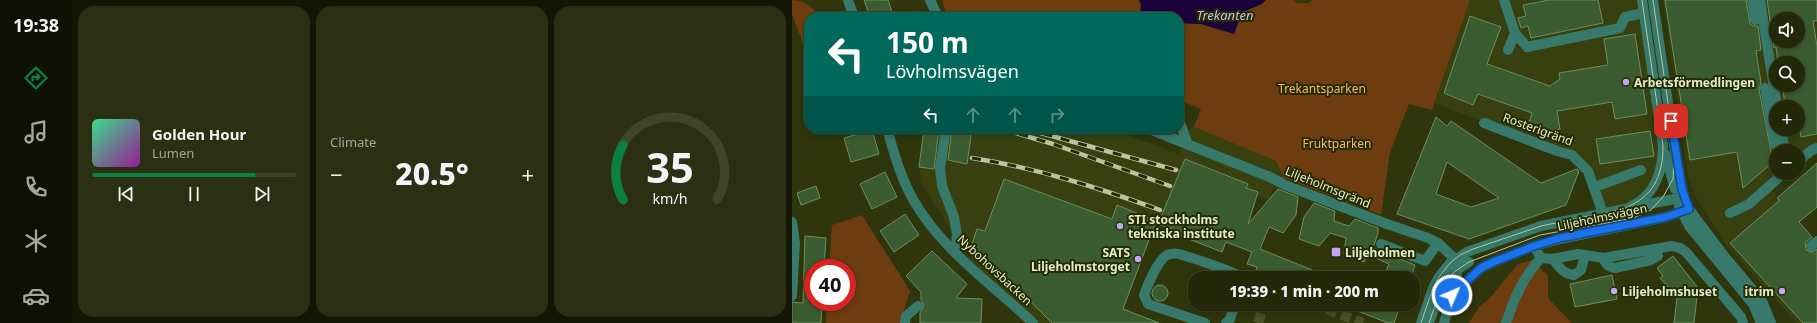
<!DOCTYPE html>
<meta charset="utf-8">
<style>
:root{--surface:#232808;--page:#2b3012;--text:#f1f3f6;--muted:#a3a69c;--line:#404429;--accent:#0b8043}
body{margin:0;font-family:"Noto Sans",sans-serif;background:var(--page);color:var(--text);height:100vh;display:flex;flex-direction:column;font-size:15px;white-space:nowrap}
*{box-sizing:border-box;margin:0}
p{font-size:13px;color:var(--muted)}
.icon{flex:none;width:22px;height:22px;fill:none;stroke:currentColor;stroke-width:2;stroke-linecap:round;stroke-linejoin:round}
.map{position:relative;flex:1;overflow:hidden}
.drawer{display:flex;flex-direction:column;gap:6px;padding:6px;background:#131604;width:720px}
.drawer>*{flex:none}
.guide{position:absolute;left:12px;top:12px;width:380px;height:122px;border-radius:16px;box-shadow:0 2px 6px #0003,0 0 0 1px var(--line);background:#00695c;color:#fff;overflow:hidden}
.buttons{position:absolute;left:977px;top:12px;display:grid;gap:8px}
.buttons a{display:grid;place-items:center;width:36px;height:36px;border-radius:50%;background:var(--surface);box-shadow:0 2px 6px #0003,0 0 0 1px var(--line);font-size:20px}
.speed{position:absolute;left:12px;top:259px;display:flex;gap:8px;font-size:20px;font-weight:700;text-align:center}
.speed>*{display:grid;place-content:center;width:52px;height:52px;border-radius:50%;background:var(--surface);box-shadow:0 2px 6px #0003,0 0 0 1px var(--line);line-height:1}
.speed .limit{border:6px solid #d22;background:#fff;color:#111}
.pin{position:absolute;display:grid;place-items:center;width:34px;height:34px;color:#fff;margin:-17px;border-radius:8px;box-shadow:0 2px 6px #0006}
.me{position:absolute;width:44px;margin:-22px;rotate:45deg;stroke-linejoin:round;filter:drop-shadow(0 0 3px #0008)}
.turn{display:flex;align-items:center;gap:14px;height:84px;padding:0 16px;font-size:18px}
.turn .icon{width:52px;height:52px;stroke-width:2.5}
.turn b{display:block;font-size:28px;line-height:34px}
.lanes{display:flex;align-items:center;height:38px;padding:0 16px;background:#0003;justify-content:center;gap:20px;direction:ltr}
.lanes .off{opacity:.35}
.big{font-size:30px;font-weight:800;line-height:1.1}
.drawer .tile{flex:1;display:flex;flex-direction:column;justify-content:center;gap:6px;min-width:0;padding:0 14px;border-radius:16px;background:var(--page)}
.drawer .dial{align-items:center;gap:0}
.dial svg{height:104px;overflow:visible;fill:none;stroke:var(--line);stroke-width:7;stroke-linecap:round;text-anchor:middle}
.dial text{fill:var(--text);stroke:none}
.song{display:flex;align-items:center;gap:12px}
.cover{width:48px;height:48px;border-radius:6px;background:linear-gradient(135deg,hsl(150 70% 55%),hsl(300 70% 35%))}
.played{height:4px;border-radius:2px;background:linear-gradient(90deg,var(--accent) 80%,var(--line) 80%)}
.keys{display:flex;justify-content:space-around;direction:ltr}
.heat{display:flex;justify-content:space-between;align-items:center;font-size:22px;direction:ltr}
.drawer .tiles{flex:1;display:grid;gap:6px;grid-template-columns:repeat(3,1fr)}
.trip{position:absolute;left:396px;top:271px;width:232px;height:40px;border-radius:16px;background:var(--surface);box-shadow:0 2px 6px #0003,0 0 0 1px var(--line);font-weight:800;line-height:40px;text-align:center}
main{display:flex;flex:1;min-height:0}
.tabs{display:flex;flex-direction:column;width:72px;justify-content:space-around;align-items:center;background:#0e1003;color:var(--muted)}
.tabs .icon{width:28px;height:28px}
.tabs .current{color:var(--accent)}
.tabs b{font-size:18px;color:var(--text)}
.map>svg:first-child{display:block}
</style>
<main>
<nav class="tabs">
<b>19:38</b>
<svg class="icon current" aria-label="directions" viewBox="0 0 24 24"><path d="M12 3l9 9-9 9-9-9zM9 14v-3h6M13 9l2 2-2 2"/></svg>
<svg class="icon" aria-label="music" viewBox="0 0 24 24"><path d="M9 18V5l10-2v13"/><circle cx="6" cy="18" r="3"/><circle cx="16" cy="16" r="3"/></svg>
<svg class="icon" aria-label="phone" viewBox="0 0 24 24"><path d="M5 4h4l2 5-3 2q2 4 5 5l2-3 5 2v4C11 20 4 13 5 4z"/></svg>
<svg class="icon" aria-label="climate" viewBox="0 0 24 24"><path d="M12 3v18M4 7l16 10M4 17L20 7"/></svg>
<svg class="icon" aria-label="car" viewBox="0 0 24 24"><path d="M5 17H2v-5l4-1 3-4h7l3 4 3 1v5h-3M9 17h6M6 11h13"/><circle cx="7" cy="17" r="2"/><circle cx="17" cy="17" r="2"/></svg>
</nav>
<section class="drawer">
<div class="tiles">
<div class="tile">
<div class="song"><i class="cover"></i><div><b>Golden Hour</b><p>Lumen</p></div></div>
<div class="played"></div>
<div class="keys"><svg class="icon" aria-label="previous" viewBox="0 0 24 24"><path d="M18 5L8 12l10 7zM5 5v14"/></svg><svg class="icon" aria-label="pause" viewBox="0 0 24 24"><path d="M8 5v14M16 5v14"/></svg><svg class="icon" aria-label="next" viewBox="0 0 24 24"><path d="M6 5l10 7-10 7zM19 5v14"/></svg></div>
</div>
<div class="tile"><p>Climate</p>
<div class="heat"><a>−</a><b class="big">20.5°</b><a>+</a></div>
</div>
<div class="tile dial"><svg viewBox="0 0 100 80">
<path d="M14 69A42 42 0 1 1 86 69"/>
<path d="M14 69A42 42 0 0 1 14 27" stroke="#0b8043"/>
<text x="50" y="56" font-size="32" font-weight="700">35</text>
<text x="50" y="72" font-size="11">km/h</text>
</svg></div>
</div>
</section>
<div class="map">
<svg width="1025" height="323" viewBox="0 0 1025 323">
<rect width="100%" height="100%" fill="#2f360b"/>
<path fill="#38400f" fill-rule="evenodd" d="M 678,0 L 847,0 L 870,154 L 868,165 L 852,193 L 833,205 L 811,210 L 794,170 L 765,150 L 643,103 Z
M 871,0 L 1025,0 L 1025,145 L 1006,160 L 1006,151 L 984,151 L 984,173 L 991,173 L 976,186 L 1023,240 L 1025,239 L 1025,323 L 1005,323 L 932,242 L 902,194 L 896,174 ZM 984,19 L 1006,19 L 1006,41 L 984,41 ZM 984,63 L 1006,63 L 1006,85 L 984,85 ZM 984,107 L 1006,107 L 1006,129 L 984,129 Z
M 402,127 L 484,161 L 492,178 L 482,184 L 477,199 L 465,196 L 445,246 L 434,242 L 380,229 L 364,223 L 331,308 L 370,323 L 245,323 L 181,265 L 175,239 L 159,230 L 129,183 L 127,167 L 132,129 L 320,129 L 387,154 L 389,147 L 385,133 Z"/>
<path fill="#6d3c0f" d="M 0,0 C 13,0 21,7 28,17 L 17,17 L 17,48 L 13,49 L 0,14 Z
M 150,0 L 347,0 L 349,5 L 348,17 L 155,17 Z
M 474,0 L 502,0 L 505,3 L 517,3 L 521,0 L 678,0 L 640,110 L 617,104 L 598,152 L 589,215 L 492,178 L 484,161 L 402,127 L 409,109 L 387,100 L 387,23 L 409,24 L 442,34 L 450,12 L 470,4 Z
M 70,215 L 118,291 L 108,323 L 34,323 L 35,302 L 55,302 L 55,268 L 37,268 L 40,225 Z
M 740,260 L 756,276 L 756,298 L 780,323 L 677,323 L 687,307 L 697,299 L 726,264 Z"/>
<path fill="#1c0339" d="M 347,0 L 474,0 L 470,4 L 450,12 L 442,34 L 409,24 L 387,23 L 387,17 L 348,17 L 349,5 Z"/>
<path fill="#3b5c30" stroke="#6c8f61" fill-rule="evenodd" d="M 72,0 L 96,0 L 102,17 L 78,17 Z
M 757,0 L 806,0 L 811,23 L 739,38 L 736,26 L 729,28 L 726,18 L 734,16 L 731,5 Z
M 873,0 L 954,0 L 958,24 L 961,26 L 966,26 L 969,50 L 964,51 L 969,83 L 967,89 L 981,162 L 951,188 L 945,152 L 898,160 Z
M 975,0 L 1025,0 L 1025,21 L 1021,21 L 1025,46 L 1025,134 L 1009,137 L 1004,102 L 993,104 L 990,85 L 1006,85 L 1006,63 L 986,63 L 984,47 L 982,48 ZM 984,19 L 1006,19 L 1006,41 L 984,41 Z
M 678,16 L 709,27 L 695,64 L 758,86 L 768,79 L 767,73 L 816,65 L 812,39 L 843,34 L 855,114 L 823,119 L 820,102 L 765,111 L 768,129 L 745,133 L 735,130 L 740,113 L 686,94 L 681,105 L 652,93 Z
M 644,117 L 655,126 L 659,121 L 749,183 L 785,169 L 787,171 L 774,205 L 677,239 L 605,214 ZM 655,162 L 707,198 L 679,207 L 644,194 Z
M 132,129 L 147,129 L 142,169 L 127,167 Z
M 160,129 L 180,129 L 175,164 L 156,160 Z
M 80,130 L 87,154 L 59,162 L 52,138 Z
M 858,131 L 862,156 L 808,164 L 804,139 Z
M 393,159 L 456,184 L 454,188 L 466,192 L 456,224 L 486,189 L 506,197 L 504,215 L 491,233 L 477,227 L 468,249 L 540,278 L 476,278 L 463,273 L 465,267 L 455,264 L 460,252 L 434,242 L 430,252 L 379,232 L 380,229 L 366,224 Z
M 1025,163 L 1025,207 L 1007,222 L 1020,237 L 1013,243 L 1014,250 L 1020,252 L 1025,249 L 1025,323 L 1011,323 L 938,243 L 988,200 L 985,198 Z
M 93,172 L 105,197 L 80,209 L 68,184 Z
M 212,179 L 320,219 L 325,205 L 364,221 L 331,309 L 367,323 L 260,323 L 180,244 L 185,229 L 193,231 Z
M 24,186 L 28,198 L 9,205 L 5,193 Z
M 522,203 L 543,211 L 542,221 L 557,226 L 563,219 L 586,228 L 586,233 L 581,248 L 623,265 L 619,278 L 591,278 L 597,264 L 577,255 L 572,262 L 552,254 L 554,238 L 538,233 L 527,246 L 507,239 L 512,217 Z
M 113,214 L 127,235 L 102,252 L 88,231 Z
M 13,236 L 34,238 L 32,268 L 21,268 L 21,302 L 30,302 L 29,323 L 0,323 L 0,302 L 11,303 Z
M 140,251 L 175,284 L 164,298 L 190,299 L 189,323 L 128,323 L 128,313 L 132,305 L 129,300 L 129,292 L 114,276 Z
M 881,256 L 906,288 L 902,323 L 882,323 L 885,298 L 868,278 L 871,276 L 865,268 Z
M 820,275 L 825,299 L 783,307 L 778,284 Z
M360 293a8 8 0 1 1 16 0a8 8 0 1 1-16 0Z
M 548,304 L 609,304 L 602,323 L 596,323 Z"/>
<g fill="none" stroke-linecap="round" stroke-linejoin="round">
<path stroke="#4a5128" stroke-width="10" stroke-dasharray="10 5" stroke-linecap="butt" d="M 521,304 L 571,323
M 466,323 L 472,304"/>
<path stroke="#377a6c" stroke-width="10" d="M 56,0 L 62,17
M 138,0 L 146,17
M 712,0 L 723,33 L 735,47 L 828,28 L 833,17 L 852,13
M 861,0 L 883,151 L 892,197 L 897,209 L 905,220 L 933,257 L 970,301 L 979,323
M 960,0 L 963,20
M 968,0 L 985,107
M 716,50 L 723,33
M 973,88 L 983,144 L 988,151
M 387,120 L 396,145
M 692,123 L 765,151 L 780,155 L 796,171 L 811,214 L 813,230
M 95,129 C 102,153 109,179 122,201 C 150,250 200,284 241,323
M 154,129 L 148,168 L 150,186 L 162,217 L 165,235 L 163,252
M 357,129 L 478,177 L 493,185 L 595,224 L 636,238 L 646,243 L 663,259 L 666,269 L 660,295
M 989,129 L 993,151
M 873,154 L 883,189
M 1006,161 L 1020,150 L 1025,148
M 803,187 L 849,170
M 839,206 C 863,196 871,170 871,146 L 850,0
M 887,206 L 897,226 L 961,304 L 969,323
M 938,213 L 957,204 L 992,173
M 0,222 L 3,243 L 0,296
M 589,244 L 633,261 L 646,243
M 742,246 L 749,258 L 761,259 L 786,254 L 812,258 L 880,246 L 888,248 L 894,252 L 949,317 L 951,323
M 1019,246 L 1025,241
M 812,258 C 813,265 817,267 823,268 L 859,260 L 866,256
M 761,259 C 767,267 771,274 782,275 L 789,270 L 793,255
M 113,323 L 114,316 L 126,306
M 413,323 L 356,304 L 352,295 C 355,286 366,260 375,255 C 378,254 383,253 387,254 C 397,257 445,272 450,278
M 434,323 L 438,319 L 443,304
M 629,323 L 641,288 L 647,277 L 658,263 L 675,252 L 749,226 L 892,197
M 637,323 C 646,298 652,276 677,262
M 652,323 L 660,295 L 689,268 L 699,263 L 742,246 L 768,239 L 874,217 L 897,209
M 714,323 C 722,299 731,277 749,258"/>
<path stroke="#bbc3a2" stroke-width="1" d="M 629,323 L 641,288 L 647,277 L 658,263 L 668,255 L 681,249 L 749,226 L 831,209 C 861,197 871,177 871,146 L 850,0
M 637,323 L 646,297 L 653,283 L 662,272 L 677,262 L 748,235 L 841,218 L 859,210 L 871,197 L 881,179 L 883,151 L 861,0"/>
<defs>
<path id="rail" d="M 210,129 L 261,144 L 378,186
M 234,129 L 384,170
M 180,158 C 245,168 307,188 368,210"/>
</defs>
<use href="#rail" stroke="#bbc3a2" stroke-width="4.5"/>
<use href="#rail" stroke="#252c01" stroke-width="3" stroke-dasharray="9" stroke-linecap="butt"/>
</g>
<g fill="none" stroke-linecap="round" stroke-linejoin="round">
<defs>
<path id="route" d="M 660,295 L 689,268 L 699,263 L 742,246 L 768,238 L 874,217 L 897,209 L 890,189 L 879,121"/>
</defs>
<use href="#route" stroke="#114b97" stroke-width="10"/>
<use href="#route" stroke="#1a73e8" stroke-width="7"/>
</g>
<g fill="#c0a8f4" stroke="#252c01" stroke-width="1.5">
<circle cx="834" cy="82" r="4"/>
<circle cx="328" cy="226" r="4"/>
<rect x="539" y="247" width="10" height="10" rx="2"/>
<circle cx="346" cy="259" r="4"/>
<circle cx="822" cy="291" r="4"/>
<circle cx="990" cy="291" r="4"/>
</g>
<g text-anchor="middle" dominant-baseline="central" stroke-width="4" stroke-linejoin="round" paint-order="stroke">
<g font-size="12" font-weight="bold" fill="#e2eacc" stroke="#252c01" text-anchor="start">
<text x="842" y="82">Arbetsförmedlingen</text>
<text x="336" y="219">STI stockholms<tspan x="336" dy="14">tekniska institute</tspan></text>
<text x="338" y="252" text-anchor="end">SATS<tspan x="338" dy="14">Liljeholmstorget</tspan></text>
<text x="553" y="252">Liljeholmen</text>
<text x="830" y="291">Liljeholmshuset</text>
<text x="982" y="291" text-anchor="end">itrim</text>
</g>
<g font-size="12" fill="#fbb177" stroke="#252c01">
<text x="530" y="88">Trekantsparken</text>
<text x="545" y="143">Fruktparken</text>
</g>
<g font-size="12" fill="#e2eacc" stroke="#252c01">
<text transform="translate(746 129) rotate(20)">Rosterigränd</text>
<text transform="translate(536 187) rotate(22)">Liljeholmsgränd</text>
<text transform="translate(810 217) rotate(-12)">Liljeholmsvägen</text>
<text transform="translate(203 270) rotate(43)">Nybohovsbacken</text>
</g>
<g font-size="13" font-style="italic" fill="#cabaef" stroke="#252c01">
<text x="433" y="15">Trekanten</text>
</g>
</g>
</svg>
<div class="buttons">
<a><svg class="icon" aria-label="sound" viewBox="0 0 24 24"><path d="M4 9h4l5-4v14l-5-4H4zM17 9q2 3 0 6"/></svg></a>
<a><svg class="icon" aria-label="search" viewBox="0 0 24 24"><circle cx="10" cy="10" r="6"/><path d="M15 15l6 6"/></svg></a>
<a>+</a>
<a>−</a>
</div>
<div class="speed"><div class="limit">40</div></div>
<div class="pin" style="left:879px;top:121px;background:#d93025"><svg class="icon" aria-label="arrive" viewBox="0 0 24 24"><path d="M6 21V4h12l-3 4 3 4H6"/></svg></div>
<svg class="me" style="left:660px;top:295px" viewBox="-20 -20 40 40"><circle r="17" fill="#1a73e8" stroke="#fff" stroke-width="3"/><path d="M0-11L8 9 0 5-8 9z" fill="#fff"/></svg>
<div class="trip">19:39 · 1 min · 200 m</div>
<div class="guide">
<div class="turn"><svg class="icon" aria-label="left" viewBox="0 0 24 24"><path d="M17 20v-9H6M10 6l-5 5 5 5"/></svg><div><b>150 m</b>Lövholmsvägen</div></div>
<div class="lanes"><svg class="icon" aria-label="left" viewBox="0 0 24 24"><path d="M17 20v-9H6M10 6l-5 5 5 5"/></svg><svg class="icon off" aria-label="ahead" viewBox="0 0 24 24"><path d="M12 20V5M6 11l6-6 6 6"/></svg><svg class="icon off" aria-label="ahead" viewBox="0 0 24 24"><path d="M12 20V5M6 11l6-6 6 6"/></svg><svg class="icon off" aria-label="right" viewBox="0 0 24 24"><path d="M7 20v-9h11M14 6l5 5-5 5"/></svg></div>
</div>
</div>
</main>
